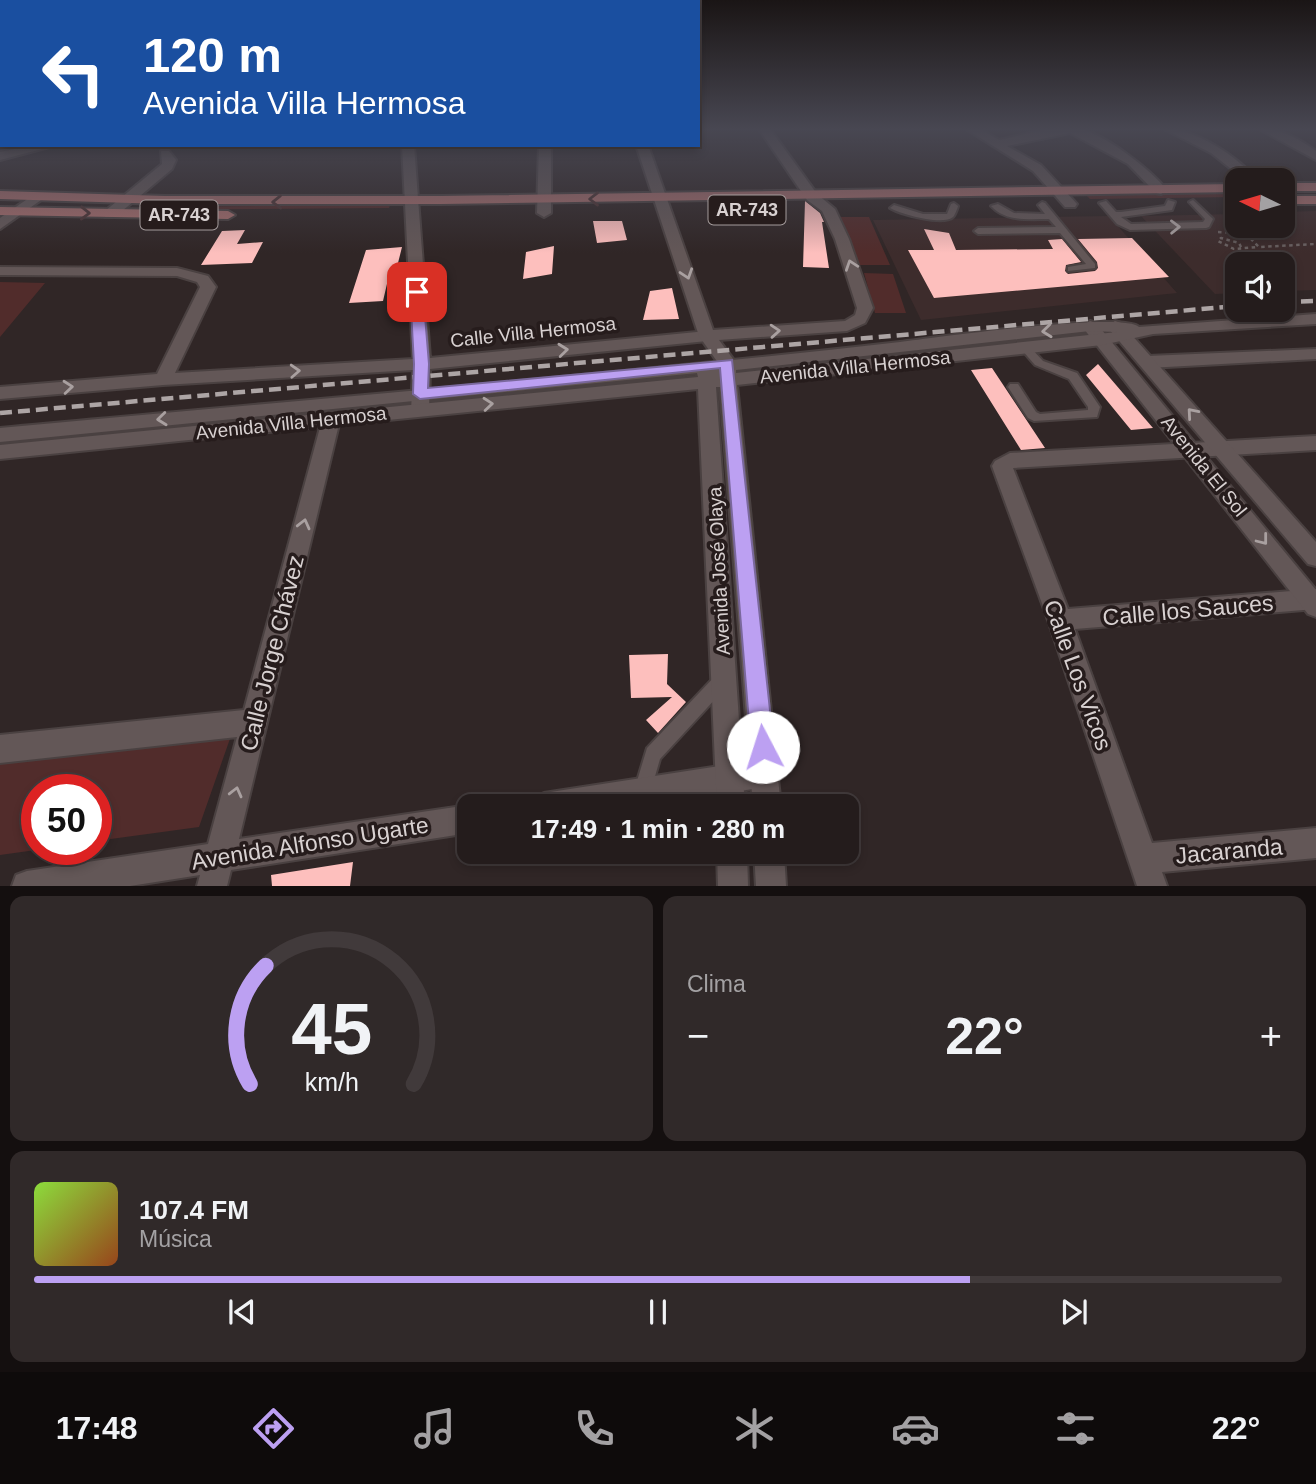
<!DOCTYPE html>
<html lang="es">
<meta charset="utf-8">
<style>
:root{--surface:#241c1c;--page:#302929;--text:#f1f3f6;--muted:#a3a1a3;--line:#413a3b;--accent:#bca0f2}
body{margin:0;font-family:Arial,sans-serif;background:var(--page);color:var(--text);height:100vh;display:flex;flex-direction:column;font-size:26px;white-space:nowrap}
*{box-sizing:border-box;margin:0}
p{font-size:23px;color:var(--muted)}
.icon{flex:none;width:38px;height:38px;fill:none;stroke:currentColor;stroke-width:2;stroke-linecap:round;stroke-linejoin:round}
.map{position:relative;height:886px;overflow:hidden}
.sheet{display:flex;flex-direction:column;gap:10px;padding:10px;background:#140f0f;flex:1}
.sheet>*{flex:none}
.top-card{position:absolute;left:0px;top:0px;width:700px;height:147px;box-shadow:0 4px 10px #0003,0 0 0 2px var(--line);background:#1a4fa0;color:#fff;overflow:hidden}
.needle{width:46px;rotate:275deg}
.controls{position:absolute;left:1225px;top:168px;display:grid;gap:14px}
.controls a{display:grid;place-items:center;width:70px;height:70px;border-radius:14px;background:var(--surface);box-shadow:0 4px 10px #0003,0 0 0 2px var(--line);font-size:35px}
.speed{position:absolute;left:21px;top:774px;display:flex;gap:14px;font-size:35px;font-weight:700;text-align:center}
.speed>*{display:grid;place-content:center;width:91px;height:91px;border-radius:50%;background:var(--surface);box-shadow:0 4px 10px #0003,0 0 0 2px var(--line);line-height:1}
.speed .limit{border:10px solid #d22;background:#fff;color:#111}
.pin{position:absolute;display:grid;place-items:center;width:60px;height:60px;color:#fff;margin:-30px;border-radius:14px;box-shadow:0 4px 10px #0006}
.me{position:absolute;width:77px;margin:-38px;rotate:355deg;stroke-linejoin:round;filter:drop-shadow(0 0 5px #0008)}
.turn{display:flex;align-items:center;gap:24px;height:147px;padding:0 28px;font-size:32px}
.turn .icon{width:91px;height:91px;stroke-width:2.5}
.turn b{display:block;font-size:49px;line-height:60px}
.big{font-size:52px;font-weight:700;line-height:1.1}
.sheet .tile{flex:1;display:flex;flex-direction:column;justify-content:center;gap:10px;min-width:0;padding:0 24px;border-radius:14px;background:var(--page)}
.sheet .dial{align-items:center;gap:0}
.dial svg{height:182px;overflow:visible;fill:none;stroke:var(--line);stroke-width:7;stroke-linecap:round;text-anchor:middle}
.dial text{fill:var(--text);stroke:none}
.song{display:flex;align-items:center;gap:21px}
.cover{width:84px;height:84px;border-radius:10px;background:linear-gradient(135deg,hsl(90 70% 55%),hsl(20 70% 35%))}
.played{height:7px;border-radius:4px;background:linear-gradient(90deg,var(--accent) 75%,var(--line) 75%)}
.keys{display:flex;justify-content:space-around;direction:ltr}
.heat{display:flex;justify-content:space-between;align-items:center;font-size:38px;direction:ltr}
.sheet .tiles{flex:1;display:grid;gap:10px;grid-template-columns:1fr 1fr}
.tile:last-child{grid-column:span 2}
.trip{position:absolute;left:457px;top:794px;width:402px;height:70px;border-radius:14px;background:var(--surface);box-shadow:0 4px 10px #0003,0 0 0 2px var(--line);font-weight:700;line-height:70px;text-align:center}
.dock{display:flex;height:112px;justify-content:space-around;align-items:center;background:#0e0b0b;color:var(--muted)}
.dock .icon{width:49px;height:49px}
.dock .active{color:var(--accent)}
.dock b{font-size:32px;color:var(--text)}
.map>svg:first-child{display:block}
</style>
<div class="map">
<svg width="1316" height="886" viewBox="0 0 1316 886">
<rect width="100%" height="100%" fill="#302626"/>
<path fill="#3d2c2c" d="M 1316,211 L 1316,290 L 1283,291 L 1283,264 L 1237,264 L 1237,293 L 1215,294 L 1141,216 L 1237,214 L 1237,226 L 1283,226 L 1283,212 Z
M 1109,216 L 1177,293 L 921,320 L 873,220 Z"/>
<path fill="#512c2b" d="M 1237,193 L 1237,197 L 1090,199 L 1087,196 Z
M 390,205 L 389,208 L 135,210 L 139,207 Z
M 840,217 L 869,217 L 890,265 L 858,265 Z
M 864,273 L 893,274 L 906,313 L 875,313 Z
M 0,282 L 45,283 L 0,337 Z
M 232,733 L 199,827 L 96,841 L 96,789 L 37,789 L 37,849 L 43,849 L 0,855 L 0,761 Z"/>
<path fill="#fdbfbd" d="M 805,201 L 820,213 L 824,222 L 822,222 L 829,268 L 803,267 Z
M 593,221 L 622,221 L 627,240 L 597,243 Z
M 924,229 L 949,233 L 956,250 L 1053,249 L 1048,240 L 1062,239 L 1081,262 L 1066,265 L 1065,271 L 1068,274 L 1095,271 L 1098,268 L 1097,262 L 1078,239 L 1132,238 L 1169,277 L 934,298 L 908,250 L 934,250 Z
M 245,230 L 237,244 L 263,242 L 252,263 L 201,265 L 222,231 Z
M 554,246 L 552,274 L 523,279 L 526,252 Z
M 402,247 L 396,271 L 390,271 L 383,301 L 349,303 L 366,250 Z
M 672,288 L 679,319 L 643,320 L 650,291 Z
M 1098,364 L 1153,428 L 1131,430 L 1086,375 Z
M 992,368 L 1045,448 L 1021,450 L 971,370 Z
M 668,654 L 667,684 L 686,702 L 658,733 L 646,720 L 672,697 L 631,698 L 629,655 Z
M 353,862 L 350,886 L 272,886 L 271,875 Z"/>
<g fill="none" stroke-linecap="round" stroke-linejoin="round">
<defs>
<path id="service" d="M 1168,200 L 1175,202 L 1172,210 L 1121,217 L 1131,224 L 1203,222 L 1205,219 L 1189,202 L 1193,200 L 1213,219 L 1209,227 L 1206,228 L 1130,230 L 1117,224 L 1099,203 L 1106,201 L 1116,212 L 1121,212 L 1165,206 Z
M 1042,202 L 1045,203 L 1095,264 L 1095,268 L 1068,271 L 1068,267 L 1086,264 L 1060,233 L 978,234 L 974,231 L 978,228 L 1056,227 L 1049,219 C 1028,219 1006,222 991,206 L 998,204 L 1014,213 L 1045,214 L 1038,205 Z
M 954,203 L 958,206 C 958,207 954,217 953,217 C 943,226 900,214 890,208 L 894,205 L 923,214 L 947,214 L 951,204 Z
M 1026,346 L 1030,347 L 1043,361 L 1077,373 L 1100,407 L 1097,417 L 1034,421 L 1028,418 L 1008,387 L 1010,384 L 1018,384 L 1036,412 L 1040,414 L 1088,410 L 1088,407 L 1069,379 L 1035,365 L 1021,349 Z
M 723,671 L 729,674 L 731,679 L 729,684 L 660,759 L 649,797 L 643,800 L 637,797 L 634,791 L 647,748 L 717,674 Z"/>
<path id="minor" d="M 966,129 L 980,129 L 999,140 C 1024,135 1053,125 1079,129 C 1104,133 1151,170 1167,190 L 1161,194 L 1156,193 L 1128,164 L 1070,133 L 1007,146 L 1041,165 L 1077,204 L 1075,207 L 1065,207 L 1033,171 Z
M 1164,129 C 1197,129 1236,156 1258,180 L 1245,180 L 1211,153 Z
M 1259,129 C 1281,129 1298,138 1316,151 L 1316,160 Z
M 402,145 L 414,145 L 430,358 L 707,331 L 715,336 L 707,341 L 430,369 L 429,411 L 427,415 L 413,415 L 411,411 L 413,370 L 163,385 L 0,399 L 0,387 L 157,374 L 200,287 L 197,282 L 177,276 L 0,275 L 0,267 L 177,268 L 208,276 L 216,287 L 175,373 L 413,359 Z
M 539,145 L 551,145 L 551,213 L 544,217 L 537,213 Z
M 161,151 L 169,151 L 176,160 L 172,169 L 115,217 L 105,217 L 105,211 L 162,164 Z
M 36,193 L 41,194 L 41,200 L 0,229 L 0,218 Z
M 1316,349 L 1316,359 L 1148,368 L 1139,362 L 1148,356 Z
M 331,413 L 338,415 L 340,420 L 239,839 L 469,805 L 474,807 L 469,807 L 469,833 L 231,870 L 227,886 L 197,886 L 200,875 L 130,886 L 12,886 L 16,875 L 27,871 L 208,844 L 237,737 L 0,763 L 0,735 L 244,710 L 322,420 L 324,415 Z
M 1316,436 L 1316,450 L 1013,468 L 1068,609 L 1316,589 L 1316,609 L 1075,629 L 1152,843 L 1316,828 L 1316,858 L 1162,872 L 1167,886 L 1137,886 L 1048,620 L 992,466 L 995,461 L 1010,453 Z
M 765,759 L 775,763 L 779,773 L 775,783 L 765,787 L 637,807 L 530,807 L 534,797 L 544,793 Z"/>
<path id="tertiary" d="M 759,129 L 770,129 L 817,194 L 835,209 L 849,239 L 873,308 L 865,323 L 847,331 L 719,340 L 736,363 L 727,369 L 721,367 L 699,336 L 636,145 L 648,145 L 713,330 L 845,321 L 855,315 L 857,308 L 835,239 L 822,211 L 807,200 Z
M 34,145 L 57,145 L 0,160 L 0,152 Z
M 1090,321 L 1096,323 L 1316,590 L 1316,617 L 1308,614 L 1084,329 L 1082,326 Z
M 1115,321 L 1121,323 L 1316,542 L 1316,566 L 1308,564 L 1109,329 L 1107,326 Z"/>
<path id="secondary" d="M 1316,314 L 1316,324 L 1153,334 L 1102,345 L 737,385 L 781,807 L 753,807 L 720,387 L 716,387 L 745,807 L 717,807 L 698,389 L 0,459 L 0,445 L 698,377 L 697,373 L 0,442 L 0,428 C 300,400 601,376 900,342 C 934,338 1123,311 1139,327 ZM 1090,331 L 1117,332 L 736,373 L 736,370 Z
M 717,852 L 747,852 L 748,886 L 718,886 Z
M 754,852 L 784,852 L 786,886 L 756,886 Z"/>
<path id="primary" d="M 1283,183 L 1316,183 L 1316,191 L 1283,191 Z
M 1237,184 L 1237,192 L 441,204 L 165,204 L 0,199 L 0,191 L 165,196 L 441,196 Z
M 1283,196 L 1316,196 L 1316,204 L 1284,204 Z
M 0,207 L 228,211 L 235,215 L 228,219 L 0,215 Z"/>
</defs>
<use href="#service" stroke="#4a4141" stroke-width="4"/>
<use href="#minor" stroke="#4a4141" stroke-width="4"/>
<use href="#tertiary" stroke="#4a4141" stroke-width="4"/>
<use href="#secondary" stroke="#4a4141" stroke-width="4"/>
<use href="#primary" stroke="#4a4141" stroke-width="4"/>
<path stroke="#6a6161" stroke-width="2.5" stroke-dasharray="3.5 3.5" stroke-linecap="butt" d="M 1218,232 L 1245,233 L 1259,247 L 1316,244
M 1241,247 L 1239,243 L 1221,238 L 1218,241 L 1234,249 L 1258,247"/>
<use href="#service" fill="#635757" fill-rule="evenodd"/>
<use href="#minor" fill="#635757" fill-rule="evenodd"/>
<use href="#tertiary" fill="#635757" fill-rule="evenodd"/>
<use href="#secondary" fill="#635757" fill-rule="evenodd"/>
<use href="#primary" fill="#a36c6b" fill-rule="evenodd"/>
<path stroke="#ada5a5" stroke-width="4.5" stroke-dasharray="12 6" stroke-linecap="butt" d="M 1283,302 L 1316,301
M 0,413 L 1237,306"/>
</g>
<defs><path id="oneway-chevron" d="M-2-3.5L2.5 0L-2 3.5" fill="none" stroke-width="1.6" stroke-linecap="round" stroke-linejoin="round" transform="scale(1.75)"/></defs>
<g stroke="#4c3434">
<use href="#oneway-chevron" transform="translate(594 199) rotate(180)"/>
<use href="#oneway-chevron" transform="translate(277 202) rotate(179)"/>
<use href="#oneway-chevron" transform="translate(85 213) rotate(1)"/>
</g>
<g stroke="#a9a0a0">
<use href="#oneway-chevron" transform="translate(1175 227) rotate(-1)"/>
<use href="#oneway-chevron" transform="translate(851 265) rotate(-109)"/>
<use href="#oneway-chevron" transform="translate(687 274) rotate(72)"/>
<use href="#oneway-chevron" transform="translate(775 331) rotate(-4)"/>
<use href="#oneway-chevron" transform="translate(1047 331) rotate(174)"/>
<use href="#oneway-chevron" transform="translate(563 350) rotate(-6)"/>
<use href="#oneway-chevron" transform="translate(295 371) rotate(-3)"/>
<use href="#oneway-chevron" transform="translate(68 387) rotate(-5)"/>
<use href="#oneway-chevron" transform="translate(488 404) rotate(-5)"/>
<use href="#oneway-chevron" transform="translate(1192 413) rotate(-131)"/>
<use href="#oneway-chevron" transform="translate(162 419) rotate(174)"/>
<use href="#oneway-chevron" transform="translate(304 524) rotate(-76)"/>
<use href="#oneway-chevron" transform="translate(1263 540) rotate(52)"/>
<use href="#oneway-chevron" transform="translate(236 792) rotate(-76)"/>
</g>
<linearGradient id="sky" x2="0" y2="1"><stop stop-color="#1a1515"/><stop offset="0.51" stop-color="#484752"/><stop offset="1" stop-color="#484752" stop-opacity="0"/></linearGradient>
<rect width="1316" height="253" fill="url(#sky)"/>
<path fill="#bca0f2" stroke="#7a689d" stroke-width="2" d="M 417,288 L 423,292 L 429,364 L 428,388 L 732,360 L 774,747 L 771,755 L 763,759 L 755,755 L 751,747 L 720,368 L 420,399 L 413,394 L 414,364 L 410,292 Z"/>
<g text-anchor="middle" dominant-baseline="central" stroke-width="7" stroke-linejoin="round" paint-order="stroke">
<g fill="#261c1c" stroke="#a39b9b" stroke-width="2">
<rect x="708.5" y="195.5" width="77" height="29" rx="5"/>
<rect x="140.5" y="200.5" width="77" height="29" rx="5"/>
</g>
<g font-size="18" font-weight="bold" fill="#d8d1d1">
<text x="747" y="210">AR-743</text>
<text x="179" y="215">AR-743</text>
</g>
<g font-size="19" fill="#d8d1d1" stroke="#261c1c">
<text transform="translate(533 332) rotate(-6)">Calle Villa Hermosa</text>
<text transform="translate(855 367) rotate(-6)">Avenida Villa Hermosa</text>
<text transform="translate(291 423) rotate(-6)">Avenida Villa Hermosa</text>
<text transform="translate(1204 466) rotate(51)">Avenida El Sol</text>
<text transform="translate(719 571) rotate(-93)">Avenida José Olaya</text>
</g>
<g font-size="23" fill="#d8d1d1" stroke="#261c1c">
<text transform="translate(1188 610) rotate(-5)">Calle los Sauces</text>
<text transform="translate(272 653) rotate(-76)">Calle Jorge Chávez</text>
<text transform="translate(1078 675) rotate(70)">Calle Los Vicos</text>
<text transform="translate(310 843) rotate(-9)">Avenida Alfonso Ugarte</text>
<text transform="translate(1229 851) rotate(-5)">Jacaranda</text>
</g>
</g>
</svg>
<div class="controls">
<a><svg class="needle" viewBox="-14 -14 28 28"><path d="M0-13l5 13h-10z" fill="#e53935"/><path d="M0 13l5-13h-10z" fill="#a3a1a3"/></svg></a>
<a><svg class="icon" aria-label="sound" viewBox="0 0 24 24"><path d="M4 9h4l5-4v14l-5-4H4zM17 9q2 3 0 6"/></svg></a>
</div>
<div class="speed"><div class="limit">50</div></div>
<div class="pin" style="left:417px;top:292px;background:#d93025"><svg class="icon" aria-label="arrive" viewBox="0 0 24 24"><path d="M6 21V4h12l-3 4 3 4H6"/></svg></div>
<svg class="me" style="left:763px;top:747px" viewBox="-20 -20 40 40"><circle r="19" fill="#fff"/><path d="M0-13L10 11 0 6-10 11z" fill="#bca0f2"/></svg>
<div class="trip">17:49 · 1 min · 280 m</div>
<div class="top-card">
<div class="turn"><svg class="icon" aria-label="left" viewBox="0 0 24 24"><path d="M17 20v-9H6M10 6l-5 5 5 5"/></svg><div><b>120 m</b>Avenida Villa Hermosa</div></div>
</div>
</div>
<section class="sheet">
<div class="tiles">
<div class="tile dial"><svg viewBox="0 0 100 80">
<path d="M14 69A42 42 0 1 1 86 69"/>
<path d="M14 69A42 42 0 0 1 21 17" stroke="#bca0f2"/>
<text x="50" y="56" font-size="32" font-weight="700">45</text>
<text x="50" y="72" font-size="11">km/h</text>
</svg></div>
<div class="tile"><p>Clima</p>
<div class="heat"><a>−</a><b class="big">22°</b><a>+</a></div>
</div>
<div class="tile">
<div class="song"><i class="cover"></i><div><b>107.4 FM</b><p>Música</p></div></div>
<div class="played"></div>
<div class="keys"><svg class="icon" aria-label="previous" viewBox="0 0 24 24"><path d="M18 5L8 12l10 7zM5 5v14"/></svg><svg class="icon" aria-label="pause" viewBox="0 0 24 24"><path d="M8 5v14M16 5v14"/></svg><svg class="icon" aria-label="next" viewBox="0 0 24 24"><path d="M6 5l10 7-10 7zM19 5v14"/></svg></div>
</div>
</div>
</section>
<nav class="dock">
<b>17:48</b>
<svg class="icon active" aria-label="directions" viewBox="0 0 24 24"><path d="M12 3l9 9-9 9-9-9zM9 14v-3h6M13 9l2 2-2 2"/></svg>
<svg class="icon" aria-label="music" viewBox="0 0 24 24"><path d="M9 18V5l10-2v13"/><circle cx="6" cy="18" r="3"/><circle cx="16" cy="16" r="3"/></svg>
<svg class="icon" aria-label="phone" viewBox="0 0 24 24"><path d="M5 4h4l2 5-3 2q2 4 5 5l2-3 5 2v4C11 20 4 13 5 4z"/></svg>
<svg class="icon" aria-label="climate" viewBox="0 0 24 24"><path d="M12 3v18M4 7l16 10M4 17L20 7"/></svg>
<svg class="icon" aria-label="car" viewBox="0 0 24 24"><path d="M5 17H2v-5l4-1 3-4h7l3 4 3 1v5h-3M9 17h6M6 11h13"/><circle cx="7" cy="17" r="2"/><circle cx="17" cy="17" r="2"/></svg>
<svg class="icon" aria-label="filters" viewBox="0 0 24 24"><path d="M4 7h16M4 17h16"/><circle cx="9" cy="7" r="2"/><circle cx="15" cy="17" r="2"/></svg>
<b>22°</b>
</nav>
